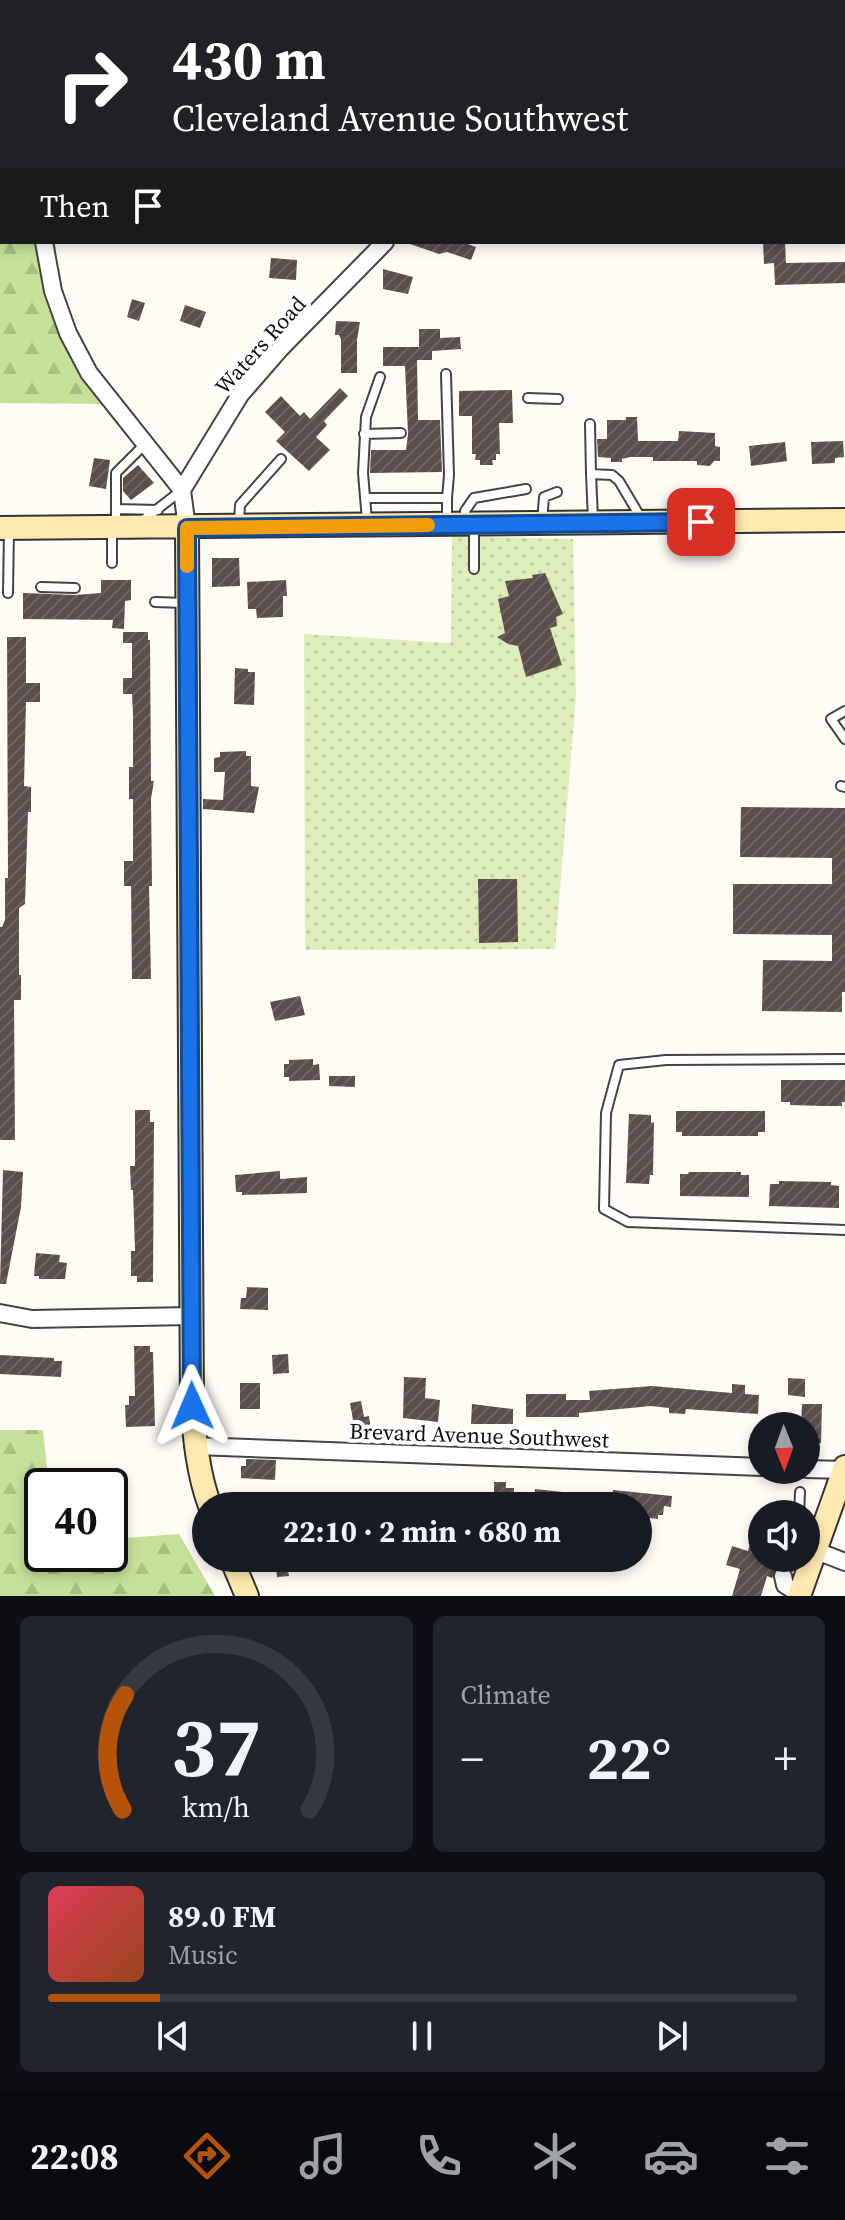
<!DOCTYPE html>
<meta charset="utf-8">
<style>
:root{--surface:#171b24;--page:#20242c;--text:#f1f3f6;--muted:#9ea1a6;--line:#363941;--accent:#b45309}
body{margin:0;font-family:"Source Serif 4",serif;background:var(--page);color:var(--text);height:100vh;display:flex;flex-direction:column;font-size:30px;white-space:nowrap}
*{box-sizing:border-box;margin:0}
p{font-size:26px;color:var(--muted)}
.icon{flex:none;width:44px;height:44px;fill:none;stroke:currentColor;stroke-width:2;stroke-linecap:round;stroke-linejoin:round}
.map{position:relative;height:1596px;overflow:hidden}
.panel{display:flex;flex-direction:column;gap:20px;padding:20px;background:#0d0f14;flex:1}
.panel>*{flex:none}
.hud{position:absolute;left:0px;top:0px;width:846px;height:244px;box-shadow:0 4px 12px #0003;background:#202124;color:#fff;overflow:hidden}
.needle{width:52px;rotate:179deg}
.fabs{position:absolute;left:748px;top:1412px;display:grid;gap:16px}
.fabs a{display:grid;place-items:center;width:72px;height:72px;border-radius:50%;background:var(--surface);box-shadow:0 4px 12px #0003;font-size:40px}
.speed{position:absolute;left:24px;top:1468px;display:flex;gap:16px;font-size:40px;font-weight:700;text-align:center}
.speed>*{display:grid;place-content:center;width:104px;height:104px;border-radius:50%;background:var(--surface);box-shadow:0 4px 12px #0003;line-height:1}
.speed .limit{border:4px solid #111;border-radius:12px;background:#fff;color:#111}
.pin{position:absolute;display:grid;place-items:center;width:68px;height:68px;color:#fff;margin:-34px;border-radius:16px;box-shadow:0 4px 12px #0006}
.me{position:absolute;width:88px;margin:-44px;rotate:359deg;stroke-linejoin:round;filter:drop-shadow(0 0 6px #0008)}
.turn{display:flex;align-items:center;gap:28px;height:168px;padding:0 40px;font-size:36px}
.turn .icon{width:104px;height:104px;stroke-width:2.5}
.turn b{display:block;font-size:56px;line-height:68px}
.then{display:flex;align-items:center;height:76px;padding:0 40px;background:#0003;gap:16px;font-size:30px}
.big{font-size:60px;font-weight:700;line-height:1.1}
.panel .widget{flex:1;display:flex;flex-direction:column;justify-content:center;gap:12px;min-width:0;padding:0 28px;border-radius:12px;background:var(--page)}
.panel .dial{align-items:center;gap:0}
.dial svg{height:208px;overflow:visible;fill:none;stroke:var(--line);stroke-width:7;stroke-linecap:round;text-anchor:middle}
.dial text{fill:var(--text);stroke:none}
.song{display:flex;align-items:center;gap:24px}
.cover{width:96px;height:96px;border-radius:12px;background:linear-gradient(135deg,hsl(350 70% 55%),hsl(20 70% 35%))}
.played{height:8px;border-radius:4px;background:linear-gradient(90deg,var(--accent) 15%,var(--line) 15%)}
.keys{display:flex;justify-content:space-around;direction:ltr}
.heat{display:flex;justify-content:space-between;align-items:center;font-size:44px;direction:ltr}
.panel .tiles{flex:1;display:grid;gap:20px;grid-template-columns:1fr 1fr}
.widget:last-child{grid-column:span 2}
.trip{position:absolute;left:192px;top:1492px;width:460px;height:80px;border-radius:40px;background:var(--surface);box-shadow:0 4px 12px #0003;font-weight:700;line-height:80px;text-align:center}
.tabs{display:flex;height:128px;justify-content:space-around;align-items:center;background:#090b0e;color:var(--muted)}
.tabs .icon{width:56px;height:56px}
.tabs .current{color:var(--accent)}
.tabs b{font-size:36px;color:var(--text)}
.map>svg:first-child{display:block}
</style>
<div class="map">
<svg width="845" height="1596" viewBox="0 0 845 1596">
<defs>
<pattern id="grass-dots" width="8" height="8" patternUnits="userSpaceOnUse" patternTransform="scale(2)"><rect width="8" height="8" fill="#deeeba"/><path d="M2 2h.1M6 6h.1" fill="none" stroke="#bdcb9f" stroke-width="1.8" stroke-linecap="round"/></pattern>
<pattern id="forest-firs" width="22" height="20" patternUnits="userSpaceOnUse" patternTransform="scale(2)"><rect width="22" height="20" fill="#c5e098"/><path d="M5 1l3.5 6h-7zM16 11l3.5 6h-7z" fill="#a8bf82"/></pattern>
<pattern id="building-hatch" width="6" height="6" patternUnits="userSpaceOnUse" patternTransform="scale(2)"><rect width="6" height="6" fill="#5b4f4c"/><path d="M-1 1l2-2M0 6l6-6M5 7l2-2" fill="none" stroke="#6e6462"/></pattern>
</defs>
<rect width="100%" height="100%" fill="#fffbf5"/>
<path fill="url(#grass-dots)" d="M 452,536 L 573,539 L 576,696 L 555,949 L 305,950 L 304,634 L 451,643 Z"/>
<path fill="url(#forest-firs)" d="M 0,200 L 2,200 L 2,242 L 55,242 L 61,305 L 117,404 L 0,403 Z
M 0,1430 L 43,1430 L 49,1486 L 42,1486 L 42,1554 L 110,1554 L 110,1539 L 179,1534 L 215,1596 L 0,1596 Z"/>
<path fill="url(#building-hatch)" d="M 410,242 L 462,242 L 476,247 L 471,260 L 447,252 L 439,254 L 410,244 Z
M 763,242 L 785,242 L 786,263 L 845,262 L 845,283 L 775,285 L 774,263 L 764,264 Z
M 271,258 L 297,260 L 296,280 L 269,278 Z
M 383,269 L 413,277 L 408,294 L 383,289 Z
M 132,299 L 145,303 L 139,321 L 127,317 Z
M 185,305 L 206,312 L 200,328 L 180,321 Z
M 336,321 L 360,322 L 357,340 L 357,373 L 341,373 L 341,339 L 339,335 L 335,335 Z
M 419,329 L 440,329 L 440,338 L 460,337 L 461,349 L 432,351 L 432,360 L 417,360 L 418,420 L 440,420 L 442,472 L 370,473 L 371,450 L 406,450 L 408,434 L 405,366 L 383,366 L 383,347 L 419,347 Z
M 340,388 L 348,396 L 324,421 L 327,425 L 316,437 L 330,450 L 309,471 L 276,441 L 285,432 L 265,412 L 281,396 L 300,416 L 304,412 L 310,419 Z
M 512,390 L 513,423 L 499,423 L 500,454 L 496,454 L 496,460 L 492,460 L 493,465 L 480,465 L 480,460 L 475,460 L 476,454 L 472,454 L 472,416 L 459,416 L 459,391 Z
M 626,417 L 637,417 L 638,441 L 678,441 L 679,431 L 715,433 L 715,446 L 720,447 L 720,461 L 714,461 L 710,466 L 697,465 L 697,461 L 653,461 L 653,457 L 630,457 L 622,459 L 622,462 L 611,462 L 611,458 L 598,457 L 597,439 L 607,439 L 607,420 L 626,420 Z
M 843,441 L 844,457 L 835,458 L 835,463 L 812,464 L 811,442 Z
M 785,442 L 787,461 L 751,466 L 749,446 Z
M 94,458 L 110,460 L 106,489 L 89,486 Z
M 138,465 L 154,483 L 131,500 L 123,491 L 123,478 Z
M 212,558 L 239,558 L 240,586 L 212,587 Z
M 545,573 L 563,614 L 556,617 L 557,626 L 550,628 L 562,665 L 526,677 L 518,646 L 508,644 L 497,637 L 505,633 L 498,599 L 509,596 L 505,581 L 533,578 L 532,575 Z
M 101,580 L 131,580 L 131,600 L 125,601 L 124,629 L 112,628 L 113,620 L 23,619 L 23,593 L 75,595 L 101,593 Z
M 286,580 L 287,596 L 283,596 L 283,617 L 257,618 L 256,609 L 248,609 L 247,582 Z
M 123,632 L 148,632 L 148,640 L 150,640 L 151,781 L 154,781 L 151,799 L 152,886 L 149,886 L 151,979 L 132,979 L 131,886 L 124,886 L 124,861 L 133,861 L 133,799 L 129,799 L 129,767 L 133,767 L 133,714 L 132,694 L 123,694 L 123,678 L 132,678 L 132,643 L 123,643 Z
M 7,637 L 26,637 L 26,683 L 40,683 L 40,702 L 26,702 L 24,786 L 31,787 L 31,812 L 28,812 L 25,904 L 19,908 L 19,975 L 21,975 L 21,1000 L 14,1000 L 15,1140 L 0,1140 L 0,927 L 2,927 L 5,920 L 5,878 L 8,878 Z
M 235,668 L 248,669 L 248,672 L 255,672 L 254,705 L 234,704 Z
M 246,751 L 246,756 L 251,756 L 251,786 L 259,787 L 254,813 L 203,809 L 203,799 L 223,800 L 225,772 L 214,772 L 214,758 L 220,757 L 220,752 Z
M 741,807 L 845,808 L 845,992 L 842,992 L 842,1012 L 762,1011 L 763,960 L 832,961 L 832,935 L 733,934 L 733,884 L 832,884 L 832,858 L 740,857 Z
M 478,879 L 517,879 L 518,942 L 479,943 Z
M 300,996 L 305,1015 L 275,1021 L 270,1002 Z
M 313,1059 L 313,1065 L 319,1064 L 320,1080 L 289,1081 L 289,1077 L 284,1077 L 284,1064 L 289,1064 L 289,1060 Z
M 329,1076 L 355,1076 L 355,1087 L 329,1086 Z
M 781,1080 L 845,1080 L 845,1102 L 842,1102 L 842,1106 L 823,1106 L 790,1105 L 790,1102 L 781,1102 Z
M 135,1110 L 150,1110 L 150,1122 L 154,1122 L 153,1282 L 137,1282 L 137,1276 L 131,1276 L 131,1251 L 135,1251 L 133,1190 L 131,1190 L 130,1166 L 135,1166 Z
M 676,1111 L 765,1111 L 765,1132 L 758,1132 L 758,1136 L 682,1136 L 682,1132 L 676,1132 Z
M 629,1114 L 651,1115 L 651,1123 L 654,1122 L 653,1175 L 650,1175 L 649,1184 L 626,1183 Z
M 3,1170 L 23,1172 L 21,1207 L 6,1284 L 0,1284 Z
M 280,1171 L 280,1179 L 307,1177 L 307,1193 L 242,1195 L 242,1192 L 236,1192 L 235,1175 Z
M 689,1172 L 741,1172 L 741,1175 L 749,1175 L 749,1197 L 680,1196 L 680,1174 L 688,1174 Z
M 779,1181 L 831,1182 L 831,1185 L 839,1186 L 839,1208 L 769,1206 L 770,1184 L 779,1184 Z
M 36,1253 L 60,1255 L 59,1262 L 67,1263 L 65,1279 L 39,1279 L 39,1276 L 34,1276 Z
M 247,1287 L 268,1288 L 268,1310 L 240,1309 L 241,1298 L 246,1298 Z
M 134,1346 L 150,1346 L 150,1352 L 153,1352 L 155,1426 L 126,1427 L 125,1405 L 129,1405 L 129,1396 L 135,1396 Z
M 288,1354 L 289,1373 L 273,1374 L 272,1355 Z
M 0,1355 L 54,1358 L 54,1361 L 62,1361 L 61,1377 L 0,1374 Z
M 404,1377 L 426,1378 L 425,1398 L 440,1400 L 438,1422 L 403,1418 Z
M 788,1378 L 805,1379 L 805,1397 L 788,1395 Z
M 240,1383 L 260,1383 L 260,1409 L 240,1409 Z
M 732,1384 L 745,1385 L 745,1394 L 759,1395 L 758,1414 L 686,1409 L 685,1414 L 669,1413 L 669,1408 L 651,1406 L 579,1413 L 579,1417 L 526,1417 L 526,1394 L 566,1394 L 566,1400 L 590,1400 L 589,1391 L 652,1386 L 732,1393 Z
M 361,1401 L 364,1417 L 369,1416 L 371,1429 L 349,1432 L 347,1421 L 353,1420 L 350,1403 Z
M 472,1404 L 513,1409 L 513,1424 L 471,1424 Z
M 802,1404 L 822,1404 L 821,1443 L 806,1443 L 806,1426 L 801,1426 Z
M 246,1459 L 276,1460 L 275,1480 L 241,1478 L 241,1466 L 246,1466 Z
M 494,1482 L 506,1482 L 506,1488 L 514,1488 L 514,1506 L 494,1505 Z
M 535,1489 L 572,1493 L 572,1506 L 534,1506 Z
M 613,1490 L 672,1496 L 671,1507 L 664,1506 L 663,1515 L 658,1515 L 658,1519 L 650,1518 L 650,1524 L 639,1522 L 641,1506 L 611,1506 Z
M 752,1537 L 762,1540 L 758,1553 L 762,1554 L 762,1558 L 777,1558 L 778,1567 L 772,1578 L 767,1576 L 761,1596 L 732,1596 L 740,1569 L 726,1565 L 732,1546 L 748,1551 Z
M 275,1558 L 298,1558 L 300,1569 L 288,1571 L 289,1576 L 277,1577 Z"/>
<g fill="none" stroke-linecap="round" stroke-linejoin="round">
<defs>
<path id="lane" d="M 446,374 L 449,475 L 447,498
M 528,398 L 558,399
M 590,424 L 591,474
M 364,434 L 401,433
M 367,498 L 447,498 L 447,521
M 116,509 L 158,510
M 593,519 L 591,474 L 612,475 L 619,481 L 641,518
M 142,521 L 182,490
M 367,521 L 363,473 L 366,417 L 380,377
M 239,522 L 240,505 L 281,459
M 542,522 L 544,497 L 557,492
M 116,523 L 116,473 L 145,444
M 465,524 L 465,511 L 474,498 L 526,489
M 474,525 L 474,569
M 112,528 L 112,563
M 41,587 L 75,588
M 8,593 L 9,529
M 155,602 L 186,603
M 845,711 L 831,719 L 845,739
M 841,786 L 845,787
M 845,1059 L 666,1060 L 619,1065 L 606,1113 L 604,1209 L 628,1222 L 845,1230
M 799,1514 L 800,1492"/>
<path id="street" d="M 742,0 L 742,2
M 781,0 L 781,2
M 33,2 L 33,0
M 534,2 L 535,0
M 633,2 L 634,0
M 844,125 L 845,125
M 44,242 L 53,291 L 68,333 L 89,373 L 182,490 L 187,528
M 182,490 L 240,395 L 280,349 L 385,242
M 0,1313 L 32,1319 L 191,1316
M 195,1446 L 762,1467
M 806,1469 L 844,1470
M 814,1550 L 845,1562
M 788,1563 L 789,1558
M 783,1576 L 785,1585 L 800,1594"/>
<path id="secondary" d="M 0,528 L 845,520
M 187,528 L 192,1406 C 195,1440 198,1474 210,1506
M 231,1558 L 247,1596
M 799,1596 L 845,1467"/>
</defs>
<use href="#lane" stroke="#444" stroke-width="12"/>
<use href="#street" stroke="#444" stroke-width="20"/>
<use href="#secondary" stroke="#333" stroke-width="26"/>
<use href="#lane" stroke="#fff" stroke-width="8"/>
<use href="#street" stroke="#fff" stroke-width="16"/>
<use href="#secondary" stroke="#ffe9b0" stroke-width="22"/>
</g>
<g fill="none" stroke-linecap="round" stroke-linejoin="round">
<defs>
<path id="route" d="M 192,1406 L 187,528 L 701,522"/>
</defs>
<use href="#route" stroke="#114b97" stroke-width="20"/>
<use href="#route" stroke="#1a73e8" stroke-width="14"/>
<path stroke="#f59e0b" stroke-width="14" d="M 187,566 L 187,528 L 428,525"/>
</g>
<g text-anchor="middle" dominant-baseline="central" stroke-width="8" stroke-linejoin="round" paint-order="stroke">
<g font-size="22" fill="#111" stroke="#fff">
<text transform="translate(260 345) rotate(-48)">Waters Road</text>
<text transform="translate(479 1435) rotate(2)">Brevard Avenue Southwest</text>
</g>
</g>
</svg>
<div class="fabs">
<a><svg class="needle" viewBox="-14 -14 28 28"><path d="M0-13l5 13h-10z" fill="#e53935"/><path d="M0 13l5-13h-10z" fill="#9ea1a6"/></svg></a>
<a><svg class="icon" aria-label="sound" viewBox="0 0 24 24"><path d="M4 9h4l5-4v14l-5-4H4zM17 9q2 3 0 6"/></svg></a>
</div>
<div class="speed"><div class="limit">40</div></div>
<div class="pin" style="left:701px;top:522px;background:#d93025"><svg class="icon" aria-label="arrive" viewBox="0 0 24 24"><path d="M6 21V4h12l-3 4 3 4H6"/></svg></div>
<svg class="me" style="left:192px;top:1406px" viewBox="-20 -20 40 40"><path d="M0-17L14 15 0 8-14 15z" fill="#1a73e8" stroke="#fff" stroke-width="4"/></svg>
<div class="trip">22:10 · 2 min · 680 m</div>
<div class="hud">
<div class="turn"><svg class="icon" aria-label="right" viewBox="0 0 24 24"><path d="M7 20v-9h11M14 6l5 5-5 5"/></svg><div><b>430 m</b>Cleveland Avenue Southwest</div></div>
<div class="then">Then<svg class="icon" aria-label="arrive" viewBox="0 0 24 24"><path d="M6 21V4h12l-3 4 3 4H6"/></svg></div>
</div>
</div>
<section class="panel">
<div class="tiles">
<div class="widget dial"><svg viewBox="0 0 100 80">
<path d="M14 69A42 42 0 1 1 86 69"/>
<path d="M14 69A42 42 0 0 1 15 25" stroke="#b45309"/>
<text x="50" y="56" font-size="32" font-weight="700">37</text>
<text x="50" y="72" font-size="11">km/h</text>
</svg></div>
<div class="widget"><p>Climate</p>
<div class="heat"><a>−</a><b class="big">22°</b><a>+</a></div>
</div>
<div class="widget">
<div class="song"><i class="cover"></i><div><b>89.0 FM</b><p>Music</p></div></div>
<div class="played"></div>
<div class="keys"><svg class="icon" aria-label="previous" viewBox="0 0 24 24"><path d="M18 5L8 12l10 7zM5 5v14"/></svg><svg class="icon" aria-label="pause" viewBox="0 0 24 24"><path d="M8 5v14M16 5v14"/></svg><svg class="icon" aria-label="next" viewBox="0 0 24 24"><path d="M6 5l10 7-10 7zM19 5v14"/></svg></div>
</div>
</div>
</section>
<nav class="tabs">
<b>22:08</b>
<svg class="icon current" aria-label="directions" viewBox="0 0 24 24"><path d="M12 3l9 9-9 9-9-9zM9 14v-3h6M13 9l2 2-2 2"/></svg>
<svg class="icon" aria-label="music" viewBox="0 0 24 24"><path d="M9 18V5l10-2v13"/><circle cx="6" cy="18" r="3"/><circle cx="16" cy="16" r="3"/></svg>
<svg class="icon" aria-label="phone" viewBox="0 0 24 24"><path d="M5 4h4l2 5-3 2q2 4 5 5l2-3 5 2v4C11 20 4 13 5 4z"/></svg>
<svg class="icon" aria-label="climate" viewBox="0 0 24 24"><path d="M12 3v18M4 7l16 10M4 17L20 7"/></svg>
<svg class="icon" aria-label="car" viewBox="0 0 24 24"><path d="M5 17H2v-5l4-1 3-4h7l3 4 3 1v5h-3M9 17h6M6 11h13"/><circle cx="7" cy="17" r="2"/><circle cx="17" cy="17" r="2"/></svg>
<svg class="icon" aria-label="filters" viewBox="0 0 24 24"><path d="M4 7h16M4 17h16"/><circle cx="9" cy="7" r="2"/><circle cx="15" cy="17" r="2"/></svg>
</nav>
